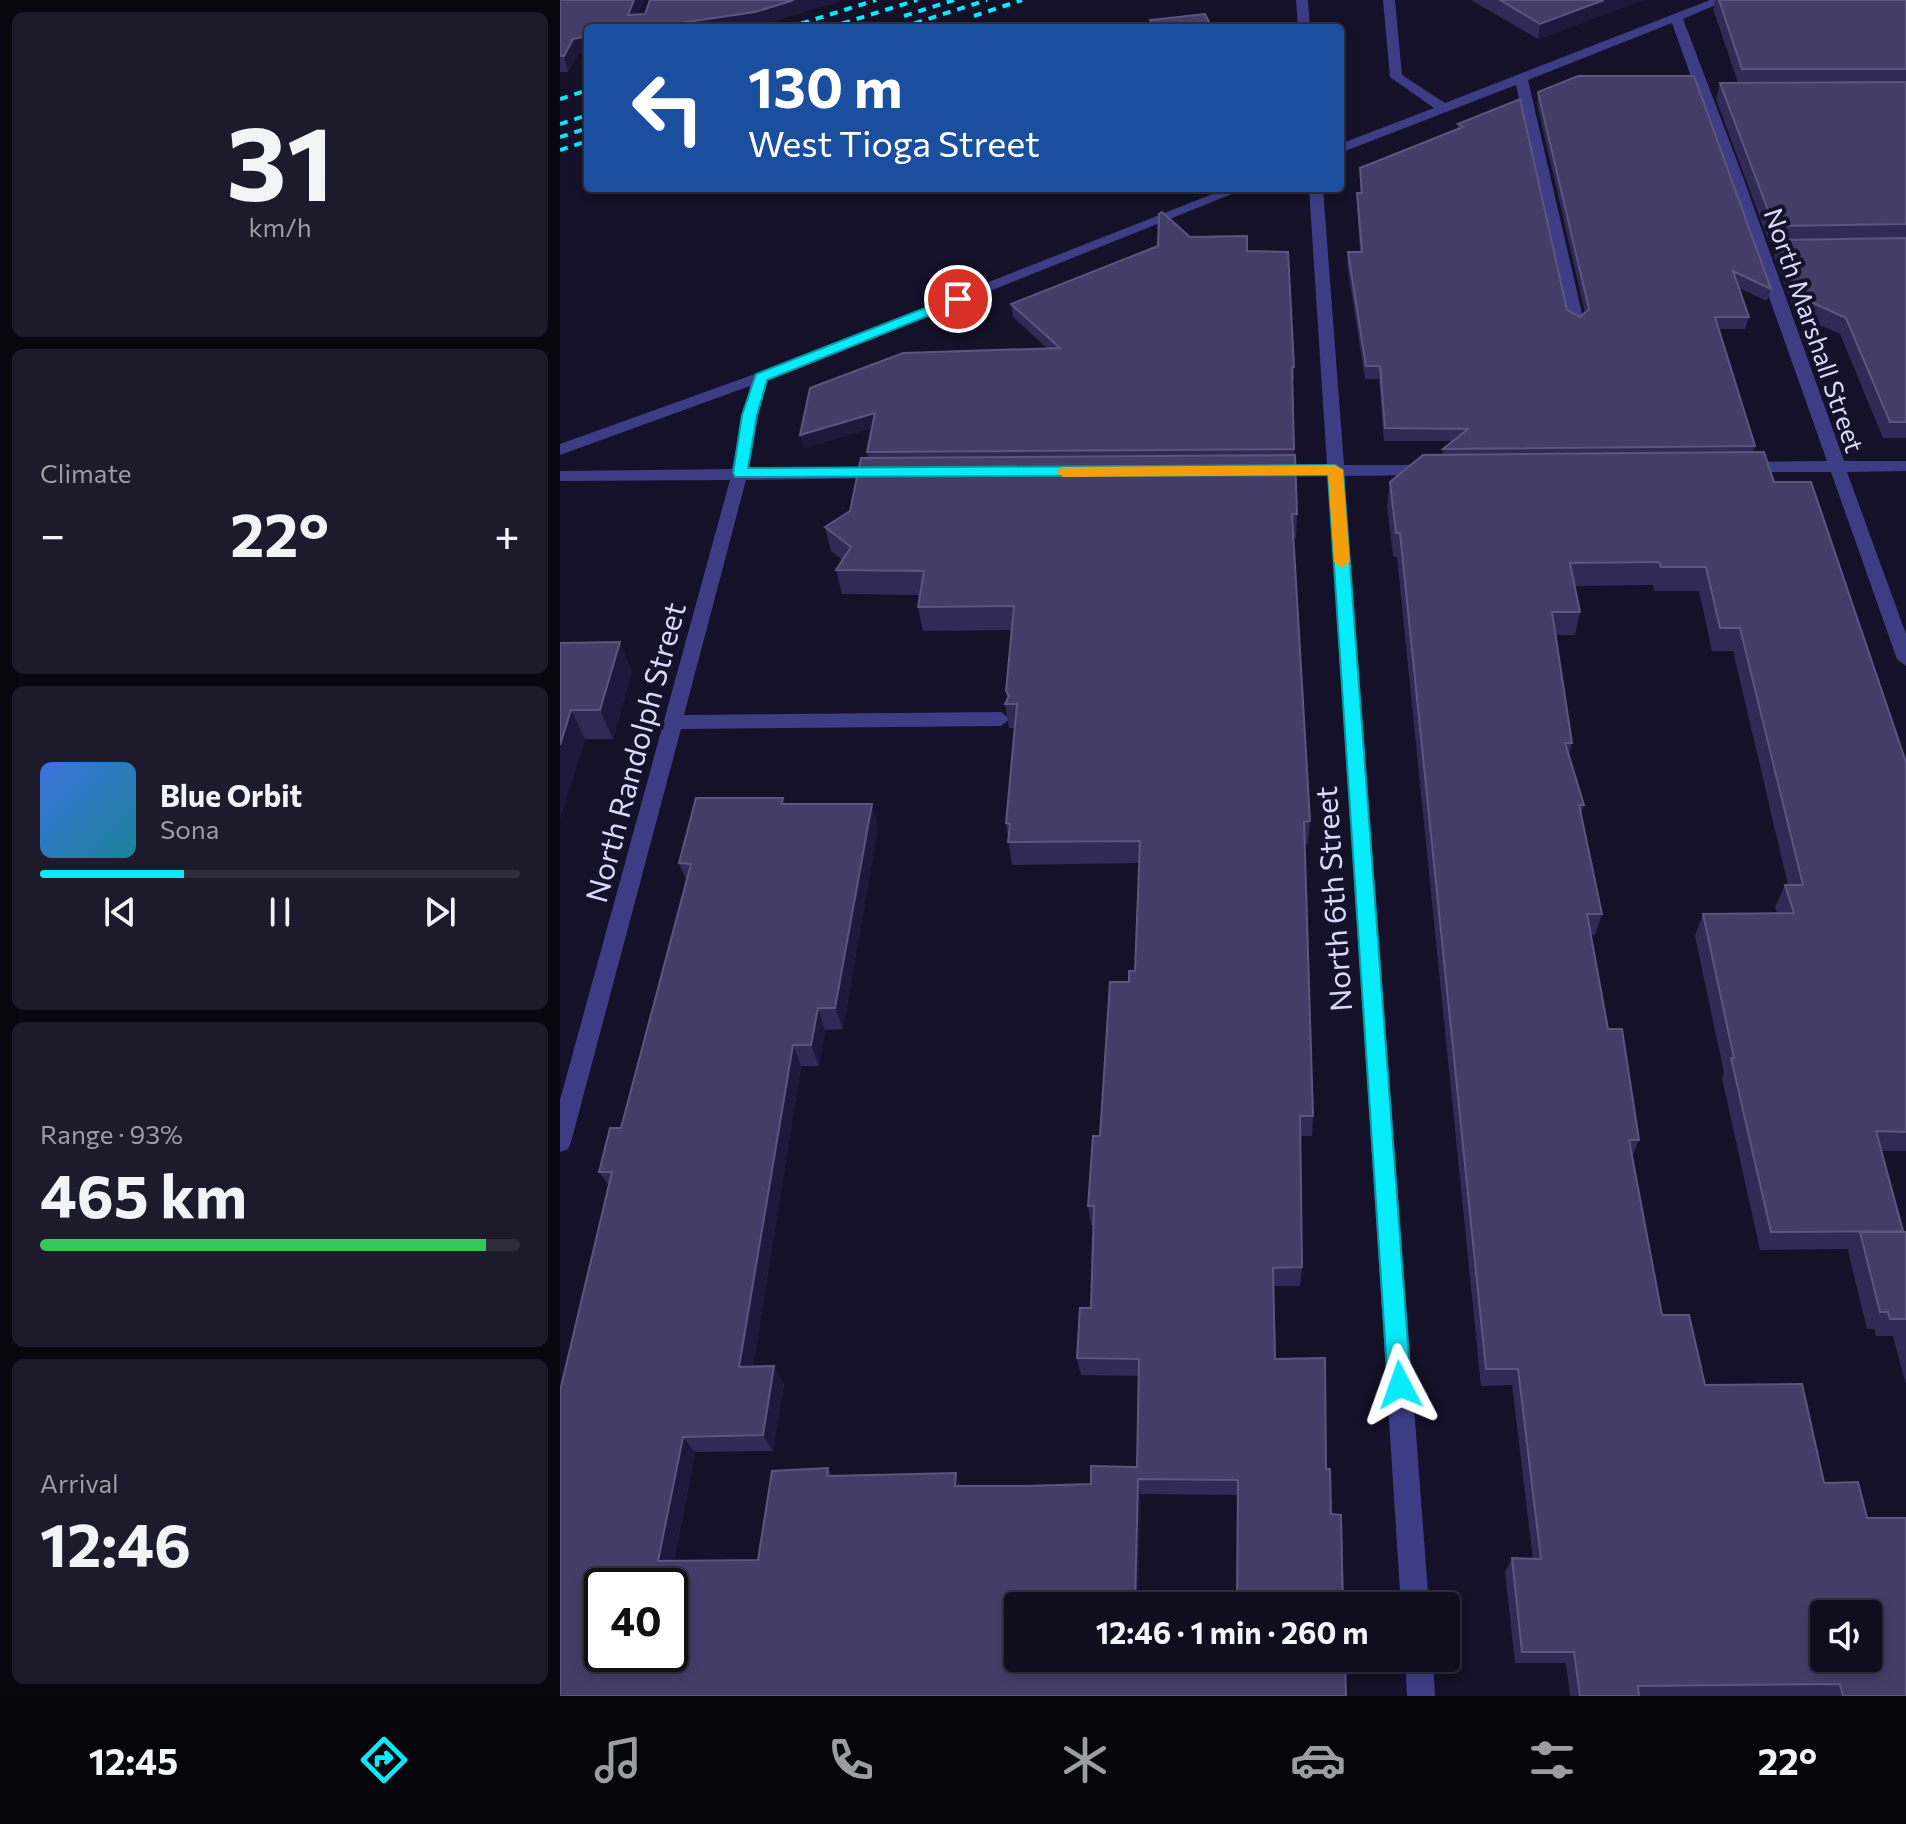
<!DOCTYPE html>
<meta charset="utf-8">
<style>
:root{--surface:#0f0d1e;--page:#1d1b2b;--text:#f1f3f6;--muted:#9b9ca4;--line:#2f2d3c;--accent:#08ebfa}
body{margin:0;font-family:Commissioner,sans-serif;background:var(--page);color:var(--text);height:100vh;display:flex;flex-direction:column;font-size:30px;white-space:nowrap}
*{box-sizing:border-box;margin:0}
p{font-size:26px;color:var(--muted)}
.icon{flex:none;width:44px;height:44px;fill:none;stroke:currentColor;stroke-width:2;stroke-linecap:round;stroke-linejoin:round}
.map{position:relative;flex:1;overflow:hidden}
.panel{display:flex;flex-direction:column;gap:12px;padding:12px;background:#080710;width:560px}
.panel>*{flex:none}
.guide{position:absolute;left:24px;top:24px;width:760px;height:168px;border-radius:8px;box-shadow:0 4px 12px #0003,0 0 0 2px var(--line);background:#1a4fa0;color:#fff;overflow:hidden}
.tools{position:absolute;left:1250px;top:1600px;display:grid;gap:16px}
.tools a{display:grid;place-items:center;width:72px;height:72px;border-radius:8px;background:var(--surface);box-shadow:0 4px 12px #0003,0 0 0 2px var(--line);font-size:40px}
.speed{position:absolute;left:24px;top:1568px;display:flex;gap:16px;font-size:40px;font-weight:700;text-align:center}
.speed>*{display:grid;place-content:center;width:104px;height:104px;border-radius:50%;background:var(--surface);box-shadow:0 4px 12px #0003,0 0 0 2px var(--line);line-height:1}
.speed .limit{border:4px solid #111;border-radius:12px;background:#fff;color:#111}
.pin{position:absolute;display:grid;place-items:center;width:68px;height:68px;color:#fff;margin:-34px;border:4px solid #fff;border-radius:50%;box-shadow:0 2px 8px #0007}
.me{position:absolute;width:88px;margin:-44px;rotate:356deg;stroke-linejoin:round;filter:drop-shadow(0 0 6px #0008)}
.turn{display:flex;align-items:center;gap:28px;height:168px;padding:0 32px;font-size:36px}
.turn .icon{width:104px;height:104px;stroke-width:2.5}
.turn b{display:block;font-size:56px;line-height:68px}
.big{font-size:60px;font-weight:700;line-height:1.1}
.panel .card{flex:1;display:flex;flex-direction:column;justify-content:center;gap:12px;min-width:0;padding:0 28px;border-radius:12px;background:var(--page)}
.panel .dial{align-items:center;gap:0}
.dial b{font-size:104px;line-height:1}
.song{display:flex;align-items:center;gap:24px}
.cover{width:96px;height:96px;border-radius:12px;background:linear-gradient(135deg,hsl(220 70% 55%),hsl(190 70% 35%))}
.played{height:8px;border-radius:4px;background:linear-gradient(90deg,var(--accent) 30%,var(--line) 30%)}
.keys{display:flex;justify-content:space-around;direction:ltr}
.heat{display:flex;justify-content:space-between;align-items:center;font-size:44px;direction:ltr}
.charge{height:12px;border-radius:6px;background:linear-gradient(90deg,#34c759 93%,var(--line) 0)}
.trip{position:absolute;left:444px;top:1592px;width:456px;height:80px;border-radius:8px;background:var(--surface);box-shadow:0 4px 12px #0003,0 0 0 2px var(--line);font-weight:700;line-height:80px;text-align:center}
.tab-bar{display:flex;height:128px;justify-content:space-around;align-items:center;background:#06050c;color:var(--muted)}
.tab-bar .icon{width:56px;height:56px}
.tab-bar .on{color:var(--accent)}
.tab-bar b{font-size:36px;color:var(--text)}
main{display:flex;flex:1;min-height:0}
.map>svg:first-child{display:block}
</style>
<main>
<section class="panel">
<div class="card dial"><b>31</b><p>km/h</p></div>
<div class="card"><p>Climate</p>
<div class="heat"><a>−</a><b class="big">22°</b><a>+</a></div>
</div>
<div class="card">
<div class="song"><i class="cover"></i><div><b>Blue Orbit</b><p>Sona</p></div></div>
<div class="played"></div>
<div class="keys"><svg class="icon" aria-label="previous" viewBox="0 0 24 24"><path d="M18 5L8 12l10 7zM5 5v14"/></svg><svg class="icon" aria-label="pause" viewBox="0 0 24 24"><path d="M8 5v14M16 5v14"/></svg><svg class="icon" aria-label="next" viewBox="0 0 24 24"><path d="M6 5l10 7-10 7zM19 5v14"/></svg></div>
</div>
<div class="card"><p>Range · 93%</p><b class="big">465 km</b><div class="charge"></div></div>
<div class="card"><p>Arrival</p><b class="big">12:46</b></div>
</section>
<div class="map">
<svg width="1346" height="1696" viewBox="0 0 1346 1696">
<rect width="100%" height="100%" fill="#141128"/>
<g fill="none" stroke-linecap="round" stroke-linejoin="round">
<path fill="#3d3d86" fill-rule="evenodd" d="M 736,0 L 748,0 L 750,28 L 738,28 Z
M 823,0 L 835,0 L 842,75 L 885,103 L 1150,0 L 1167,0 L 1123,19 L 1183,177 L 1284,461 L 1346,461 L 1346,471 L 1287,472 L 1346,634 L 1346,666 L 1337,659 L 1271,472 L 1184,472 L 1176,467 L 1184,462 L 1267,461 L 1112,23 L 968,80 L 1024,322 L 1016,327 L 1008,322 L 956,85 L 780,153 L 780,144 L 874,108 L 830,77 Z
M 668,188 L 687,188 L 208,380 L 198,415 L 189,469 L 324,468 L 332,473 L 324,478 L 186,480 L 124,715 L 441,712 L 450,719 L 441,726 L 121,729 L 11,1142 L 8,1149 L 0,1152 L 0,1100 L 170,480 L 0,481 L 0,471 L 172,469 L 190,386 L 0,455 L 0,444 L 195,374 Z
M 749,188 L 763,188 L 784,465 L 872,465 L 880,470 L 872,475 L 784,476 L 869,1606 L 841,1606 L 768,476 L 708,476 L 700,471 L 708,466 L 767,465 Z
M 845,1658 L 873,1658 L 875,1696 L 847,1696 Z"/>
<path stroke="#08ebfa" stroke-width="4" stroke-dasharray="8 7" stroke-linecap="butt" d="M 344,16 L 394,0
M 414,16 L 462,0
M 227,28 L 316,0
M 268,28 L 357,0
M 340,28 L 427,0
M 0,99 L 28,90
M 0,124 L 28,115
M 0,137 L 28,128
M 0,150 L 28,141"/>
</g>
<path fill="#312a56" d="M 0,0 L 84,0 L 78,15 L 199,27 L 86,28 L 18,54 L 8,72 L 0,72 Z
M 911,0 L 1083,0 L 978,39 Z
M 1155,0 L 1346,0 L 1346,438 L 1323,438 L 1280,334 L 1235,314 L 1214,256 L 1218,242 L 1209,242 L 1156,99 L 1160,83 L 1178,83 L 1153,9 Z
M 978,92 L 1211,289 L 1207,301 L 1179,288 L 1189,317 L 1185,329 L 1159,329 L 1195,446 L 1193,452 L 1214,482 L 1346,762 L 1346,1151 L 1321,1151 L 1343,1231 L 1342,1232 L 1346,1232 L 1346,1385 L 1333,1336 L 1316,1336 L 1314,1329 L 1307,1329 L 1288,1251 L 1289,1249 L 1200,1250 L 1162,1078 L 1164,1073 L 1135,936 L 1143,914 L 1217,913 L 1215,907 L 1225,885 L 1228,885 L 1173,651 L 1152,651 L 1139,591 L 1094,591 L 1093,585 L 1015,586 L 1020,612 L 1015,635 L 995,635 L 1012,743 L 1009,756 L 1024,805 L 1021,815 L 1042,914 L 1035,935 L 1031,935 L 1048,1029 L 1079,1140 L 1072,1157 L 1102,1315 L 1145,1385 L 1264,1483 L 1346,1696 L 1010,1696 L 1006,1663 L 955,1663 L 945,1572 L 952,1558 L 973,1559 L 952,1385 L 921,1386 L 837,557 L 833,556 L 827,505 L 830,482 L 882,455 L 883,449 L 892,441 L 824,441 L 819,379 L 805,379 L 787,264 L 788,252 L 800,252 L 797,206 L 797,193 L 800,193 L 800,168 L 897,130 L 898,124 L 960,99 L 1007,310 L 1020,317 L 1025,313 L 977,104 Z
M 630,237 L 687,251 L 734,367 L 734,379 L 732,380 L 737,514 L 736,538 L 733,538 L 750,821 L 748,844 L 744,844 L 753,1116 L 752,1136 L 740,1136 L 742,1267 L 740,1286 L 713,1286 L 715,1359 L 766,1469 L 771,1514 L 783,1606 L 678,1495 L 580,1494 L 578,1606 L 458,1606 L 0,1696 L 49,1186 L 39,1172 L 61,1128 L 126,880 L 119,863 L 223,798 L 225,804 L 312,804 L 318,827 L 283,1029 L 265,1030 L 259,1066 L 241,1066 L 193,1366 L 224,1383 L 213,1451 L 135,1452 L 114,1561 L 198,1560 L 268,1468 L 272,1476 L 401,1486 L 465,1486 L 531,1484 L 577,1467 L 579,1376 L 521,1375 L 517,1358 L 531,1308 L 534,1225 L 531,1225 L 528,1206 L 540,1136 L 569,982 L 575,971 L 579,863 L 452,865 L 446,823 L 455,728 L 449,728 L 445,704 L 447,700 L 446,691 L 452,630 L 363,631 L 358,607 L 360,595 L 282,594 L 276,570 L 282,560 L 271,551 L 265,527 L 290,511 L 308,458 L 307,452 L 312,428 L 244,448 L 240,435 L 488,349 L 453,317 L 451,304 Z
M 0,643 L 72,671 L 53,739 L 25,739 L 0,818 Z"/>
<path fill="#1e183c" d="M 74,0 L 84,0 L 73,28 L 68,15 Z
M 234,0 L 285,0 L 193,28 L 86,28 Z
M 1044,0 L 1083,0 L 978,39 L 980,24 Z
M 28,36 L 28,52 L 18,54 L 8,72 L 4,56 L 13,39 Z
M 315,413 L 318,426 L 244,448 L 240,435 Z
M 60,642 L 72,671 L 53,739 L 40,710 Z
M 11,710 L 25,739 L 0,818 L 0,745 Z
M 312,804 L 318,827 L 283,1029 L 275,1008 Z
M 258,1008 L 265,1030 L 259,1066 L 251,1045 Z
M 233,1045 L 241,1066 L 190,1384 L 179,1367 Z
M 214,1366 L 224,1383 L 213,1451 L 203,1435 Z
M 123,1437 L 135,1452 L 111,1574 L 98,1561 Z
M 396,1473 L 402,1489 L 395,1486 Z
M 578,1479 L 580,1494 L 578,1606 L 575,1606 Z"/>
<path fill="#433d68" stroke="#5b557f" stroke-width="2" fill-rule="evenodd" d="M 0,0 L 74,0 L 68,15 L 85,14 L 90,0 L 234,0 L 195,12 L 86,28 L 28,28 L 28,36 L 13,39 L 4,56 L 0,56 Z
M 940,0 L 1044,0 L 980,24 Z
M 1159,0 L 1346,0 L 1346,69 L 1182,69 Z
M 645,14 L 652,28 L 593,28 L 590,20 Z
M 1018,76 L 1134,76 L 1211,289 L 1173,271 L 1189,317 L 1155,317 L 1195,446 L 883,449 L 908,429 L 825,428 L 820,366 L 806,366 L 788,252 L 802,252 L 797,193 L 802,193 L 800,168 L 903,127 L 898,124 L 960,99 L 1007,310 L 1020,317 L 1029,309 L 978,92 Z
M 1346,82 L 1346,224 L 1214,226 L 1160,83 Z
M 602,212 L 630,237 L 687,236 L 687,251 L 728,252 L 734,367 L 732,367 L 734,449 L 307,452 L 315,413 L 240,435 L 250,388 L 343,353 L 500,348 L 451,304 L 598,246 L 599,214 Z
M 1346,238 L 1346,422 L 1330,422 L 1286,318 L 1240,297 L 1219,240 Z
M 1204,452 L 1214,482 L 1251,482 L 1346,762 L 1346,1132 L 1316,1131 L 1343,1231 L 1211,1232 L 1171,1058 L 1174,1058 L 1143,914 L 1234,913 L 1225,885 L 1243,885 L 1180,628 L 1160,628 L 1146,567 L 1101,567 L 1099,562 L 1010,563 L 1020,612 L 992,612 L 1012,743 L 1005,743 L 1024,805 L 1019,805 L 1042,914 L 1027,914 L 1048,1029 L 1062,1029 L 1079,1140 L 1069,1140 L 1102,1315 L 1129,1315 L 1145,1385 L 1242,1384 L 1264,1483 L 1298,1482 L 1307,1518 L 1346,1518 L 1346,1696 L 1283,1696 L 1280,1684 L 1078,1686 L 1079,1696 L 1020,1696 L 1014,1652 L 962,1652 L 952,1558 L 981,1559 L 958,1369 L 926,1369 L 840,533 L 836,533 L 830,482 L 863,455 ZM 1264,1614 L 1308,1614 L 1308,1658 L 1264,1658 Z
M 735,455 L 737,514 L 732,514 L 750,821 L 744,822 L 753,1116 L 740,1116 L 742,1267 L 713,1268 L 715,1359 L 765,1358 L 766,1469 L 770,1469 L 771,1514 L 781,1515 L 783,1606 L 677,1606 L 678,1480 L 578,1479 L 575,1606 L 458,1606 L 458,1658 L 785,1658 L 786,1696 L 0,1696 L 0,1391 L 52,1172 L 39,1172 L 50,1128 L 61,1128 L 131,864 L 119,863 L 136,798 L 223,798 L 221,804 L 312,804 L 275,1008 L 258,1008 L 251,1045 L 233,1045 L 179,1367 L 214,1366 L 203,1435 L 123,1437 L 98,1561 L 198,1560 L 212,1471 L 268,1468 L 267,1476 L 396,1473 L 395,1486 L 465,1486 L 531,1484 L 531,1466 L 577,1467 L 579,1359 L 517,1358 L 520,1308 L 531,1308 L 534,1206 L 528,1206 L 533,1136 L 540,1136 L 550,982 L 569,982 L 569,971 L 575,971 L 580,841 L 448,842 L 450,824 L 446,823 L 457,704 L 445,704 L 449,696 L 446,691 L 454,606 L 358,607 L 364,571 L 276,570 L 291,547 L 265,527 L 290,511 L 301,458 ZM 42,1586 L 110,1586 L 110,1654 L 42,1654 Z
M 60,642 L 40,710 L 11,710 L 0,745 L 0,643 Z
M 1300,1232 L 1346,1232 L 1346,1319 L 1330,1319 L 1328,1312 L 1320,1312 Z"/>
<path fill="#08ebfa" stroke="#0599a2" stroke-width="2" d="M 398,295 L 405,299 L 403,302 L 207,380 L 197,415 L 188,468 L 775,465 L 783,470 L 851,1385 L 848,1393 L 840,1396 L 832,1393 L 828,1385 L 768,475 L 175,477 L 173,473 L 182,415 L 196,374 Z"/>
<path fill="#f59e0b" d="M 775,465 L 783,470 L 790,562 L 782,568 L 774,562 L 768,475 L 503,477 L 496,472 L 503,467 Z"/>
<g text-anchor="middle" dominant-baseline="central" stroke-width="8" stroke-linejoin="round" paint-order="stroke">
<g font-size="26" fill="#dbd8fe" stroke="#141128">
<text transform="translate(1255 330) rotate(71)">North Marshall Street</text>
</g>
<g font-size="30" fill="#dbd8fe" stroke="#141128">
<text transform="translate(74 752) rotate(-75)">North Randolph Street</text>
<text transform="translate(772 899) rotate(-94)">North 6th Street</text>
</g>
</g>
</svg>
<div class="tools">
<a><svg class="icon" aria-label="sound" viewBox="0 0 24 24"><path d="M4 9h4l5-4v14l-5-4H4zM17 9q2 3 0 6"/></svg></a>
</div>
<div class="speed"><div class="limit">40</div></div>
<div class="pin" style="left:398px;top:299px;background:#d93025"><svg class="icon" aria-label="arrive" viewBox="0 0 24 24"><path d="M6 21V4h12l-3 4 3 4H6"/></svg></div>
<svg class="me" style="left:840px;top:1385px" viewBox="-20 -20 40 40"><path d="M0-17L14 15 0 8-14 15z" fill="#08ebfa" stroke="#fff" stroke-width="4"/></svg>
<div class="trip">12:46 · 1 min · 260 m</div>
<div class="guide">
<div class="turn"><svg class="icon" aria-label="left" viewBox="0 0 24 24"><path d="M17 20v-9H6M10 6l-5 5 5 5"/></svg><div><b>130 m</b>West Tioga Street</div></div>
</div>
</div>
</main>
<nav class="tab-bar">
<b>12:45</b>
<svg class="icon on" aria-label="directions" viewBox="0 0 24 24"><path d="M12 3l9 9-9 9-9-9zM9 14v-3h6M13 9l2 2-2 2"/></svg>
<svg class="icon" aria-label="music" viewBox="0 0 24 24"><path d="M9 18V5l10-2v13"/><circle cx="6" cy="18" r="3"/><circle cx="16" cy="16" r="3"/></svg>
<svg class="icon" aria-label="phone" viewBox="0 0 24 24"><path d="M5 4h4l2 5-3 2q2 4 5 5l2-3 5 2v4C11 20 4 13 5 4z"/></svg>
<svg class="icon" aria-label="climate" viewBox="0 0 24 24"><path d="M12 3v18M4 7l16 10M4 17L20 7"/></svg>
<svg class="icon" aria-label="car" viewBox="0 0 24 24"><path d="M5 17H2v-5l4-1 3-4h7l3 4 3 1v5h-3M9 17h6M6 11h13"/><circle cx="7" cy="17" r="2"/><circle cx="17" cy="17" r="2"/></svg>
<svg class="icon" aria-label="filters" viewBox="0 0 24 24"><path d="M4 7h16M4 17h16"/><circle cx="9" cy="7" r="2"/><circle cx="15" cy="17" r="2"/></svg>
<b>22°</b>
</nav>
